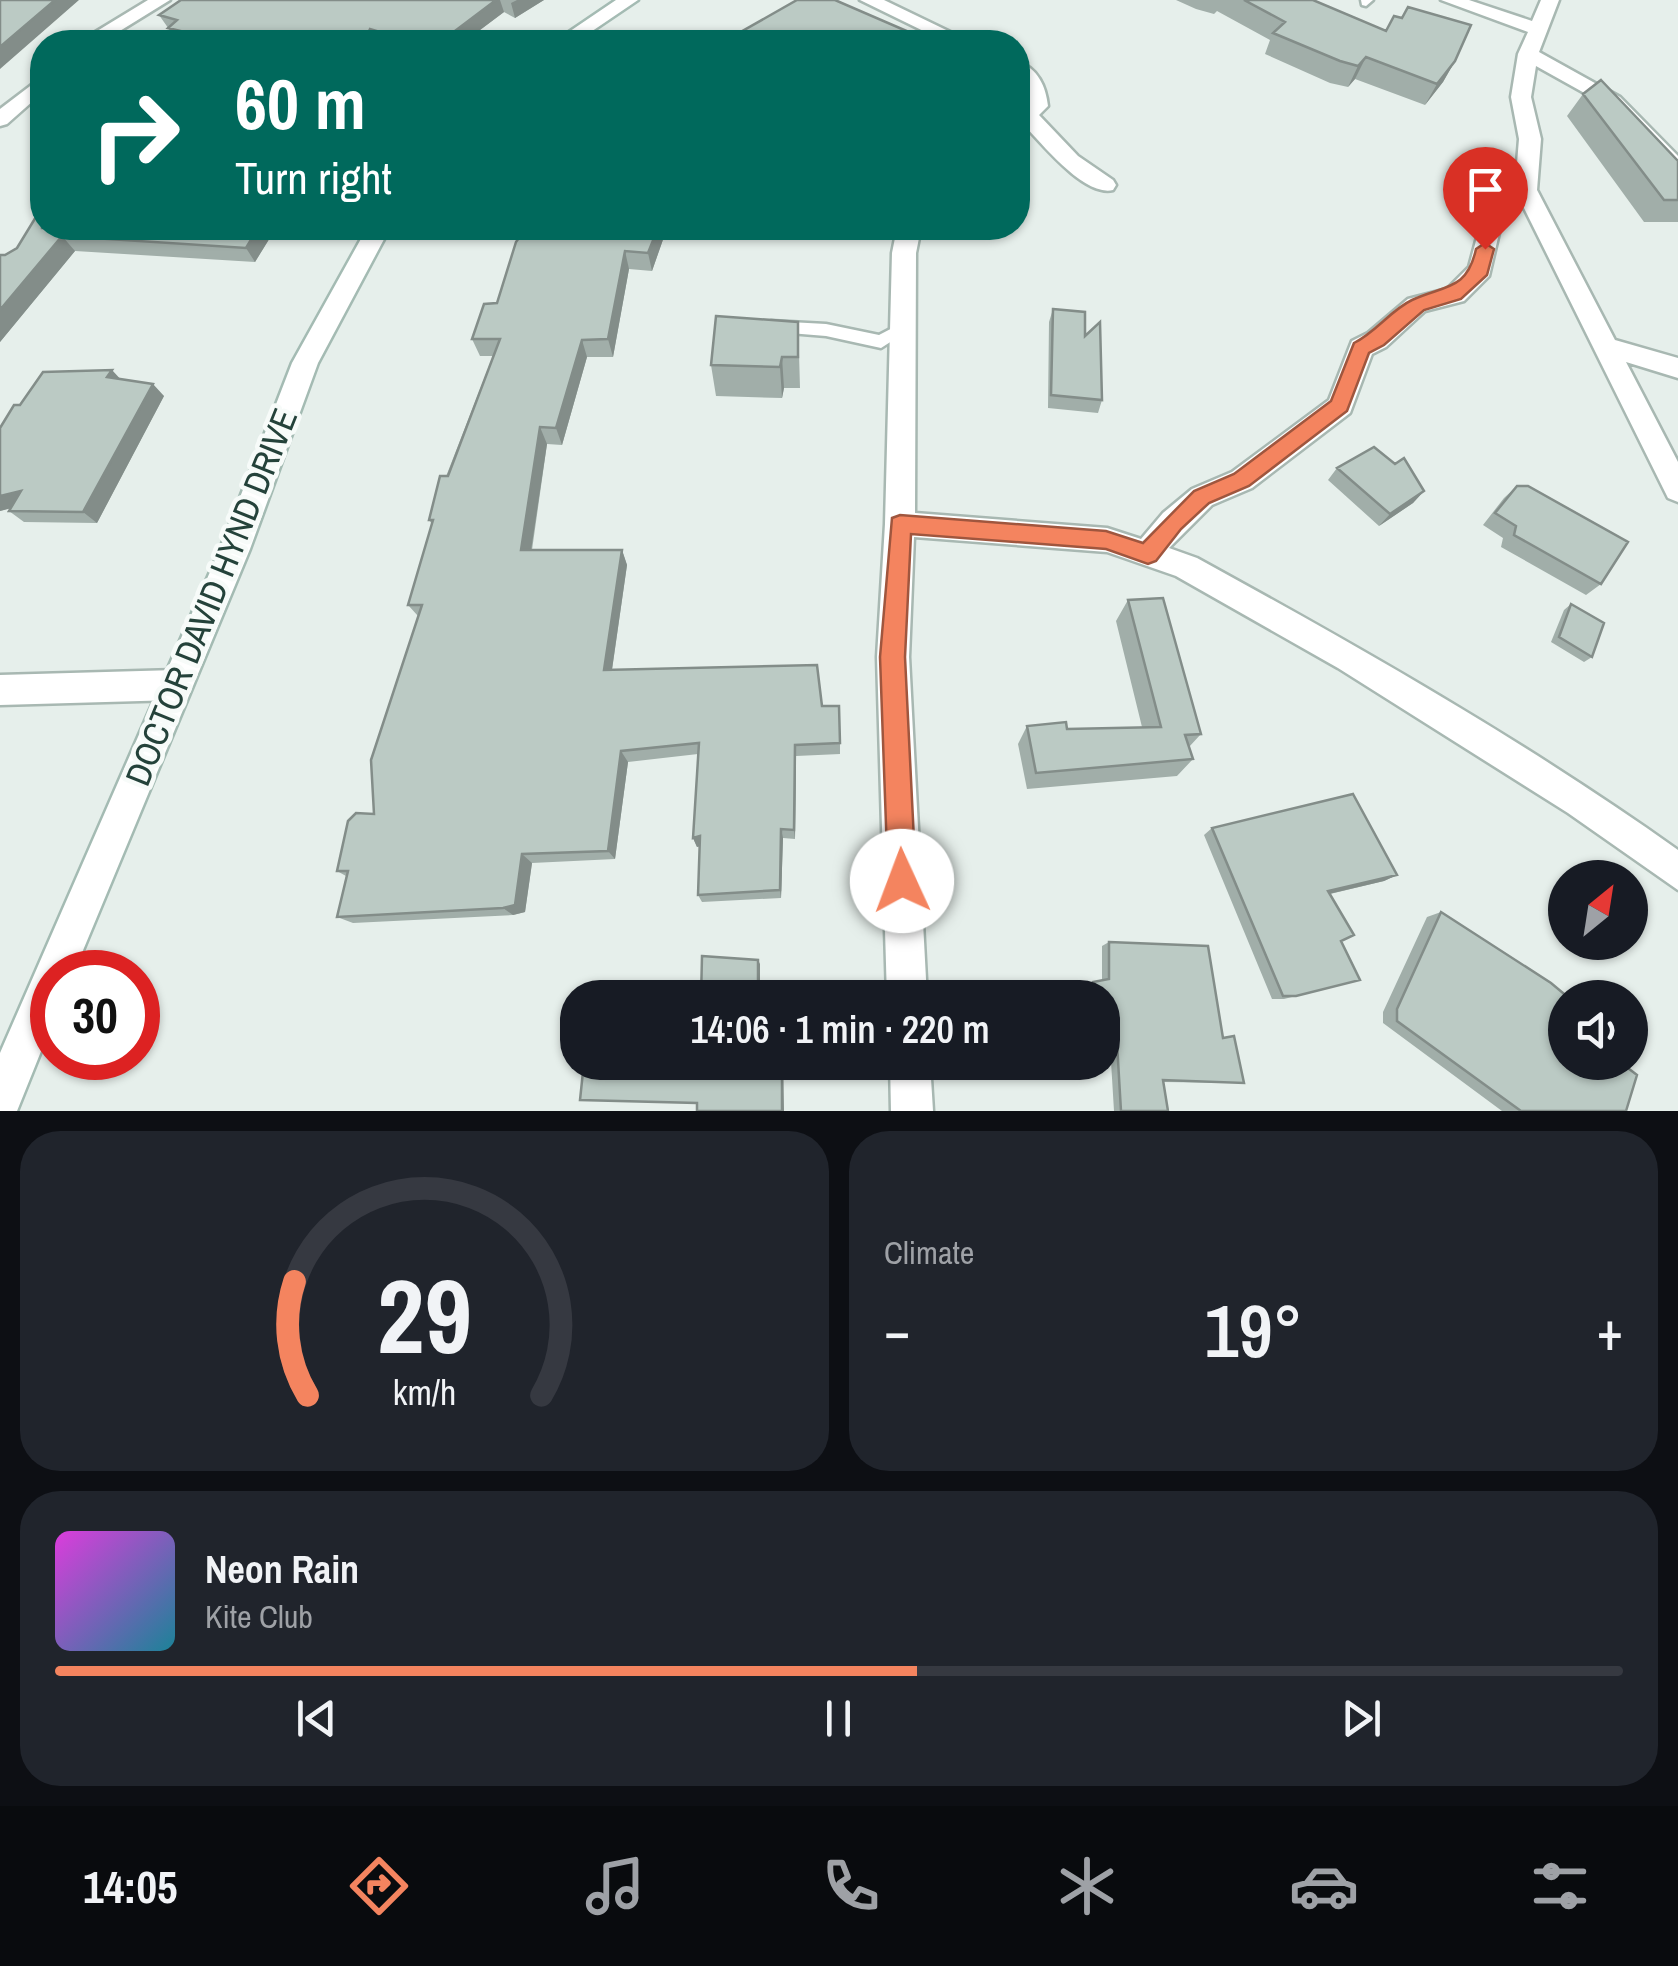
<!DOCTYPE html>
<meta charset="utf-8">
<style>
:root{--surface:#171b24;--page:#20242c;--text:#f1f3f6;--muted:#9ea1a6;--line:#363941;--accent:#f4845f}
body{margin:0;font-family:"Archivo Narrow",sans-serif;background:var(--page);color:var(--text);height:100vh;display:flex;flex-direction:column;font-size:38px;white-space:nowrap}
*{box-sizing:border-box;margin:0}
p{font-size:32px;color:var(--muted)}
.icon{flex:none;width:55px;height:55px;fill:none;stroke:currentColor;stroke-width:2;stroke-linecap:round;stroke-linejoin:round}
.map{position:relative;height:1111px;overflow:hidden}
.details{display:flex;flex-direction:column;gap:20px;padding:20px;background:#0d0f14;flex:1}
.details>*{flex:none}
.hud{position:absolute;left:30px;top:30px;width:1000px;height:210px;border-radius:40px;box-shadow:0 2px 8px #0004;background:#00695c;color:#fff;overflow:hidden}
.needle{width:65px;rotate:30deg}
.controls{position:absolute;left:1548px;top:860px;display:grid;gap:20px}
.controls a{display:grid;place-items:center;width:100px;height:100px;border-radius:50%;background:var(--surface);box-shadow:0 2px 8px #0004;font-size:50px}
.speed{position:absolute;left:30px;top:950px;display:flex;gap:20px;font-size:50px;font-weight:700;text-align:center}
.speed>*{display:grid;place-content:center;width:130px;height:130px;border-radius:50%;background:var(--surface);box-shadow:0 2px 8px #0004;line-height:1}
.speed .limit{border:15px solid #d22;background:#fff;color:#111}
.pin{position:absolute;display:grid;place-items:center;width:85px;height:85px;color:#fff;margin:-102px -42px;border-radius:50% 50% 50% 0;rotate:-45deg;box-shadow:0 0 10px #0007}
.pin .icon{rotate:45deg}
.me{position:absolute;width:110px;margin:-55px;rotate:358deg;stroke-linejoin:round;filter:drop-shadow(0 0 8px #0008)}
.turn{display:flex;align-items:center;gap:35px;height:210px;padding:0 40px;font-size:45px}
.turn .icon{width:130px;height:130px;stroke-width:2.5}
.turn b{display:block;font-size:70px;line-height:85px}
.big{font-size:75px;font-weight:600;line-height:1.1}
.details .tile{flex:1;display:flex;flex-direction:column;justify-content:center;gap:15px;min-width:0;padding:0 35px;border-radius:40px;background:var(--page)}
.details .dial{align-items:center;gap:0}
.dial svg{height:260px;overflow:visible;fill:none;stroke:var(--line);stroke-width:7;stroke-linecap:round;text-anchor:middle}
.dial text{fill:var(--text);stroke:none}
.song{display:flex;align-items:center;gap:30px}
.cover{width:120px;height:120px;border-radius:15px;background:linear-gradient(135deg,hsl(300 70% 55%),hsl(190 70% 35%))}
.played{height:10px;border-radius:5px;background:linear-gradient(90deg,var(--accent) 55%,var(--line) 55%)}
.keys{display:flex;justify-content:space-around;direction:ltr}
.heat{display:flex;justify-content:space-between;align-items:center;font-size:55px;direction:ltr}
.details .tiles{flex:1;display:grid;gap:20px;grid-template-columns:1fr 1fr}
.tile:last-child{grid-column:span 2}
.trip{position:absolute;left:560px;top:980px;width:560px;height:100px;border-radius:40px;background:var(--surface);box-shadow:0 2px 8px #0004;font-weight:600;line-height:100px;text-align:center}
.tab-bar{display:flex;height:160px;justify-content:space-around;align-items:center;background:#090b0e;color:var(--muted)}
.tab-bar .icon{width:70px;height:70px}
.tab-bar .active{color:var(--accent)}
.tab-bar b{font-size:45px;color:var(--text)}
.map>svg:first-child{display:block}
</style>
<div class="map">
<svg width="1678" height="1111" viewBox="0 0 1678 1111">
<rect width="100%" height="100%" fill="#e6efeb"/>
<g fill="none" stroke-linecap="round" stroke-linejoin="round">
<defs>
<path id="service" d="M 1361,0 L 1373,0 L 1366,6 L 1362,5 Z
M 771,321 L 826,324 L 879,335 L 904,322 L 912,328 L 881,348 L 826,336 L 765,331 L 763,327 Z"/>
<path id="minor" d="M 148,0 L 170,0 L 102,42 L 79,42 Z
M 860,0 L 884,0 L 971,42 L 946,42 Z
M 1441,0 L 1469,0 L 1532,21 L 1541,0 L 1559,0 L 1539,52 L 1620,97 L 1678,156 L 1678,176 L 1670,174 L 1606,105 L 1536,66 L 1531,97 L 1541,139 L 1537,190 L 1615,340 L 1678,358 L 1678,378 L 1626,362 L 1678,462 L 1678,502 L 1668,498 L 1523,206 L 1500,229 L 1489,276 L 1464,301 L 1425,311 L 1386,347 L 1372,354 L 1350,413 L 1252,488 L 1212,505 L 1169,548 L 1197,558 C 1361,648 1525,741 1678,850 L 1678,890 L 1568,813 L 1338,668 L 1176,576 L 1107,552 L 914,537 L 909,657 L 927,998 L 887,998 L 877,657 L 885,524 L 892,253 L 897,228 L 921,228 L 916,253 L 915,513 L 1107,528 L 1141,539 L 1163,513 L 1192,489 L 1232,472 L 1329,400 L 1352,341 L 1368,333 L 1408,299 L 1447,289 L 1469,267 L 1481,222 L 1515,188 L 1519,139 L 1511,97 L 1518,54 L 1528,32 Z
M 1018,62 C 1038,68 1046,87 1048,106 L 1039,115 L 1078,156 L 1113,180 L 1116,185 L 1113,190 C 1085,197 1043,145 1025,126 L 1018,127 L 1018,111 L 1027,104 L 1026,88 L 1018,79 Z
M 42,77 L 42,93 L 7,124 L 0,126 L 0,109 Z
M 890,1062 L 930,1062 L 933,1111 L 891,1111 Z"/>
<path id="tertiary" d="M 176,670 L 188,674 L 192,685 L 188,696 L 176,700 L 0,705 L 0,675 Z"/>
<path id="secondary" d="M 616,0 L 638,0 L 576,42 L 554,42 Z
M 367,228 L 390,228 L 318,363 L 250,549 L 74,972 L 52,972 L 52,1024 L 17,1111 L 0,1111 L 0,1053 L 220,549 L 292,363 Z"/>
</defs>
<use href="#service" stroke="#a8b8b2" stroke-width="5"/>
<use href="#minor" stroke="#a8b8b2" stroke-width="5"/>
<use href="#tertiary" stroke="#a8b8b2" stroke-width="5"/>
<use href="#secondary" stroke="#a4bbb3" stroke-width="5"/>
<use href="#service" fill="#fff" fill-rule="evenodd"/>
<use href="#minor" fill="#fff" fill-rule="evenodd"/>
<use href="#tertiary" fill="#fff" fill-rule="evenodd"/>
<use href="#secondary" fill="#fff" fill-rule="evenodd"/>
</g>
<path fill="#a1aea9" d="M 181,0 L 544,0 L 515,18 L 504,12 L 464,42 L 178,42 L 159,15 Z
M 1176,0 L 1313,0 L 1455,61 L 1443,82 L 1425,105 L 1355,79 L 1348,87 L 1330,83 L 1265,54 L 1270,40 L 1217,11 L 1214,14 L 1196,9 Z
M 1583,94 L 1678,161 L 1678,222 L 1644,222 L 1567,116 Z
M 42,228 L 276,228 L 255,262 L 75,251 L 0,342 L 0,255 L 5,255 L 17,248 Z
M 666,231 L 652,271 L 629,269 L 613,357 L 587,357 L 562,445 L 547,444 L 532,550 L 622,550 L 627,565 L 612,670 L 822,706 L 840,743 L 840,754 L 796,756 L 795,839 L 783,838 L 781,898 L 702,902 L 698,895 L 700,846 L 697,847 L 693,838 L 698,754 L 628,762 L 615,859 L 532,863 L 525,912 L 513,915 L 353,923 L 337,917 L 346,876 L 337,871 L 374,814 L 418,616 L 408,605 L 432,524 L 429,520 L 493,356 L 480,356 L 472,339 L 497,303 Z
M 1053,309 L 1085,336 L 1102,400 L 1098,413 L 1048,408 L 1049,322 Z
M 799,353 L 800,388 L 784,388 L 782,398 L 716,396 L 711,365 Z
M 120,379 L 164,396 L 97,523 L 24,522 L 9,511 L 10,508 L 0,511 L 0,428 L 20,405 Z
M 1337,468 L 1424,491 L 1413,503 L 1379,526 L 1328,480 Z
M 1517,486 L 1601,584 L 1586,595 L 1501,547 L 1503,538 L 1483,525 L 1504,498 Z
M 1128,600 L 1201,734 L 1189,747 L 1193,759 L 1177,776 L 1027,789 L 1018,744 L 1027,726 L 1067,729 L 1142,727 L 1116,621 Z
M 1571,604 L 1592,657 L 1584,662 L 1551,642 L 1564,610 Z
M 1212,828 L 1397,875 L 1384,881 L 1330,894 L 1341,941 L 1360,980 L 1284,999 L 1272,999 L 1204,835 Z
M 1441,912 L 1626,1111 L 1502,1111 L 1383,1023 L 1383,1012 L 1427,917 Z
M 1109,942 L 1223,1038 L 1244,1083 L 1163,1082 L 1168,1111 L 1114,1111 L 1110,1045 L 1102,1043 L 1102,998 L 1087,998 L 1087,985 L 1093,982 L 1102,980 L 1102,946 Z"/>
<path fill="#838d89" d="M 55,0 L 79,0 L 0,69 L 0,47 Z
M 496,0 L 500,0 L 504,12 L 464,42 L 444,42 L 443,40 Z
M 517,0 L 544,0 L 515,18 L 511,3 Z
M 370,29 L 376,42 L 364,42 Z
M 1366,57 L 1355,79 L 1348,87 L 1358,66 Z
M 1455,61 L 1443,82 L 1425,105 L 1437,84 Z
M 258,228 L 276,228 L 255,262 L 246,248 Z
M 658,228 L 666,228 L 666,231 L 652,271 L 648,253 Z
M 62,236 L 75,251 L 0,342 L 0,310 Z
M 625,251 L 629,269 L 613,357 L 608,339 Z
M 582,340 L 587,357 L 562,445 L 556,428 Z
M 782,357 L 784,388 L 782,398 L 780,367 Z
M 112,370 L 124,383 L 107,377 Z
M 153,384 L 164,396 L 97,523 L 83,512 Z
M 540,427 L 547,444 L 529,564 L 521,550 Z
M 21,491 L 36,502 L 0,511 L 0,496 Z
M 1424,491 L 1413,503 L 1379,526 L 1390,514 Z
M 622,550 L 627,565 L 610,683 L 604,670 Z
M 795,745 L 796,756 L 795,839 L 794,830 Z
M 621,751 L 628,762 L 615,859 L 608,851 Z
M 781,829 L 783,838 L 781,898 L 780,890 Z
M 700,836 L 704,845 L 697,847 L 693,838 Z
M 522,854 L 532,863 L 525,912 L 513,915 L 503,908 Z
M 1397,875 L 1384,881 L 1316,897 L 1328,891 Z
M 758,960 L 760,964 L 760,998 L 758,998 Z
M 782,1062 L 783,1062 L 784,1111 L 782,1111 Z"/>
<path fill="#bbcac4" stroke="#838d89" stroke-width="2.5" d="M 0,0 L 55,0 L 0,47 Z
M 181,0 L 496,0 L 443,40 L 433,37 L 424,42 L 413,42 L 370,29 L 364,42 L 199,42 L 205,37 L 168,28 L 177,20 L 159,15 Z
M 797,0 L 835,0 L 932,42 L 723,42 Z
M 1244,0 L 1313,0 L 1386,31 L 1394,16 L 1402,18 L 1408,7 L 1471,25 L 1455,61 L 1437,84 L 1366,57 L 1358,66 L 1340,61 L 1273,33 L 1285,22 Z
M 1601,80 L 1678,161 L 1678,200 L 1664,200 L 1583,94 Z
M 42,207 L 42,228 L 258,228 L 246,248 L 62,236 L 0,310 L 0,255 L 5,255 L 17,248 Z
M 526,228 L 658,228 L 648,253 L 625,251 L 608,339 L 582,340 L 556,428 L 540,427 L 521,550 L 622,550 L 604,670 L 817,665 L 822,706 L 839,706 L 840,743 L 795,745 L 794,830 L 781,829 L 780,890 L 698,895 L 700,836 L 693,838 L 699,743 L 621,751 L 608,851 L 522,854 L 515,905 L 503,908 L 337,917 L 348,871 L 337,871 L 348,821 L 356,813 L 374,814 L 371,760 L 422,605 L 408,605 L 433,520 L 429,520 L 440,476 L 448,476 L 500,339 L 472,339 L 484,304 L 497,303 L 516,242 Z
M 1053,309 L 1085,312 L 1085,336 L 1100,322 L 1102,400 L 1051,395 Z
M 716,316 L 798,322 L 798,357 L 782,357 L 780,367 L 711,365 Z
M 112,370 L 107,377 L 153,384 L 83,512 L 9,511 L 21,491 L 0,496 L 0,428 L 14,405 L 20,405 L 43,372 Z
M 1374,447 L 1395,464 L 1404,458 L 1424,491 L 1390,514 L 1337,468 Z
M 1517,486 L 1528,486 L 1628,542 L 1601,584 L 1514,535 L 1516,526 L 1495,513 Z
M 1163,598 L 1201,734 L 1185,735 L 1193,759 L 1036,773 L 1027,726 L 1066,722 L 1067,729 L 1161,727 L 1128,600 Z
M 1571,604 L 1604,623 L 1592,657 L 1559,637 Z
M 1353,794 L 1397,875 L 1328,891 L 1354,935 L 1341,941 L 1360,980 L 1296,996 L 1283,996 L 1212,828 Z
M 1441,912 L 1551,983 L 1569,998 L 1565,998 L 1565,1062 L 1620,1062 L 1637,1075 L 1626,1111 L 1521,1111 L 1397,1021 L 1397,1009 Z
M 1109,942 L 1208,946 L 1223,1038 L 1234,1036 L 1244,1083 L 1163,1080 L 1168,1111 L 1121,1111 L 1117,1043 L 1102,1039 L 1102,998 L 1094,998 L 1093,982 L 1109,979 Z
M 702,956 L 758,960 L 758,998 L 701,998 Z
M 584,1062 L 782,1062 L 782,1111 L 697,1111 L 697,1103 L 580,1100 Z"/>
<path fill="#f4845f" stroke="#9f563e" stroke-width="2.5" d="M 1485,243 L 1494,249 L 1487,275 L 1461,299 L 1424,310 L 1384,345 L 1369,353 L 1347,411 L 1249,486 L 1209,503 L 1181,529 L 1156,561 L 1148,564 L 1106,549 L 911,534 L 905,657 L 916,881 L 912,891 L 902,895 L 892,891 L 888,881 L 880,657 L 892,518 L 900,515 L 1106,531 L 1143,543 L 1194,491 L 1234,474 L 1331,401 L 1354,343 C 1376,332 1391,310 1412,300 C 1444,285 1467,291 1476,249 Z"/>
<g text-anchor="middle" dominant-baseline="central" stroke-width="9" stroke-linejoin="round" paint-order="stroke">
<g font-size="35" fill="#24423a" stroke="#f7fbf9">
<text transform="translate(211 597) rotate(-68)">DOCTOR DAVID HYND DRIVE</text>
</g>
</g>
</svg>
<div class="controls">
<a><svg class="needle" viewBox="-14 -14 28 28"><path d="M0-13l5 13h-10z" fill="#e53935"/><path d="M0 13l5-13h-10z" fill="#9ea1a6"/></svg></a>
<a><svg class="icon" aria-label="sound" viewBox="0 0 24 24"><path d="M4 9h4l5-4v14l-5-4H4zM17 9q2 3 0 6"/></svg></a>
</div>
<div class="speed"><div class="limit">30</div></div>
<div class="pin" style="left:1485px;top:249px;background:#d93025"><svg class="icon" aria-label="arrive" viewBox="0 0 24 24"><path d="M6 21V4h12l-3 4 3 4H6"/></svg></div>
<svg class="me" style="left:902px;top:881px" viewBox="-20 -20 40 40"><circle r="19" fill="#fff"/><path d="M0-13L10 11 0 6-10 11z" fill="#f4845f"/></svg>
<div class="trip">14:06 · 1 min · 220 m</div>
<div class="hud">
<div class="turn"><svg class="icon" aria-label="right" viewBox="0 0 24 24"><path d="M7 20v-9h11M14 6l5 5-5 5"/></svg><div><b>60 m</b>Turn right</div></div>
</div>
</div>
<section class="details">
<div class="tiles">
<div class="tile dial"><svg viewBox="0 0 100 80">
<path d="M14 69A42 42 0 1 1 86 69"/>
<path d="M14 69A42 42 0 0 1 10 34" stroke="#f4845f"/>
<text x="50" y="56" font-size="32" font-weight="700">29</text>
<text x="50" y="72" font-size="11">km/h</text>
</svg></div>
<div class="tile"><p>Climate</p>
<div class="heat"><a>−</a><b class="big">19°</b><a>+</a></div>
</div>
<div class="tile">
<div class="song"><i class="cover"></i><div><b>Neon Rain</b><p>Kite Club</p></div></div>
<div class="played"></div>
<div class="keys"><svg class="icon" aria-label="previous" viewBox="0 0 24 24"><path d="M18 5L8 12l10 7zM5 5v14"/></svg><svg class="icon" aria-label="pause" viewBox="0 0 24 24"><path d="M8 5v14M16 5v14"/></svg><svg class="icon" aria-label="next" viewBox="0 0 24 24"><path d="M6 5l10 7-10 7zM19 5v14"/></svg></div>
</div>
</div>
</section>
<nav class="tab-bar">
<b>14:05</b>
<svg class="icon active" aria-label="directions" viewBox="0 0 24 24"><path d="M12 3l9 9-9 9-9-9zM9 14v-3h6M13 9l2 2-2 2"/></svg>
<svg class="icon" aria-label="music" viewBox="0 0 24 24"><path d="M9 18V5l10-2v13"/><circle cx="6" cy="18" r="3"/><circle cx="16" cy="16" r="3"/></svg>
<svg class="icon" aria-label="phone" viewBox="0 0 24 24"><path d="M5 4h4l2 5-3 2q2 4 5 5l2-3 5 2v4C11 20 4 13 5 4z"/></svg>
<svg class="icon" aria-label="climate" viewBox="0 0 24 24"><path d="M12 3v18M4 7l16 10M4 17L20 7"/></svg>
<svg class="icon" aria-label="car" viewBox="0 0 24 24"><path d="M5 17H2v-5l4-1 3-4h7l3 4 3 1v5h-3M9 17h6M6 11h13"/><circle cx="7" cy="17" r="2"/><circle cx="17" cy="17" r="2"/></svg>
<svg class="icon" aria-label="filters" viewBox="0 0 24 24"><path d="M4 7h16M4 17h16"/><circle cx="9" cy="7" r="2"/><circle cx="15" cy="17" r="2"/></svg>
</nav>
